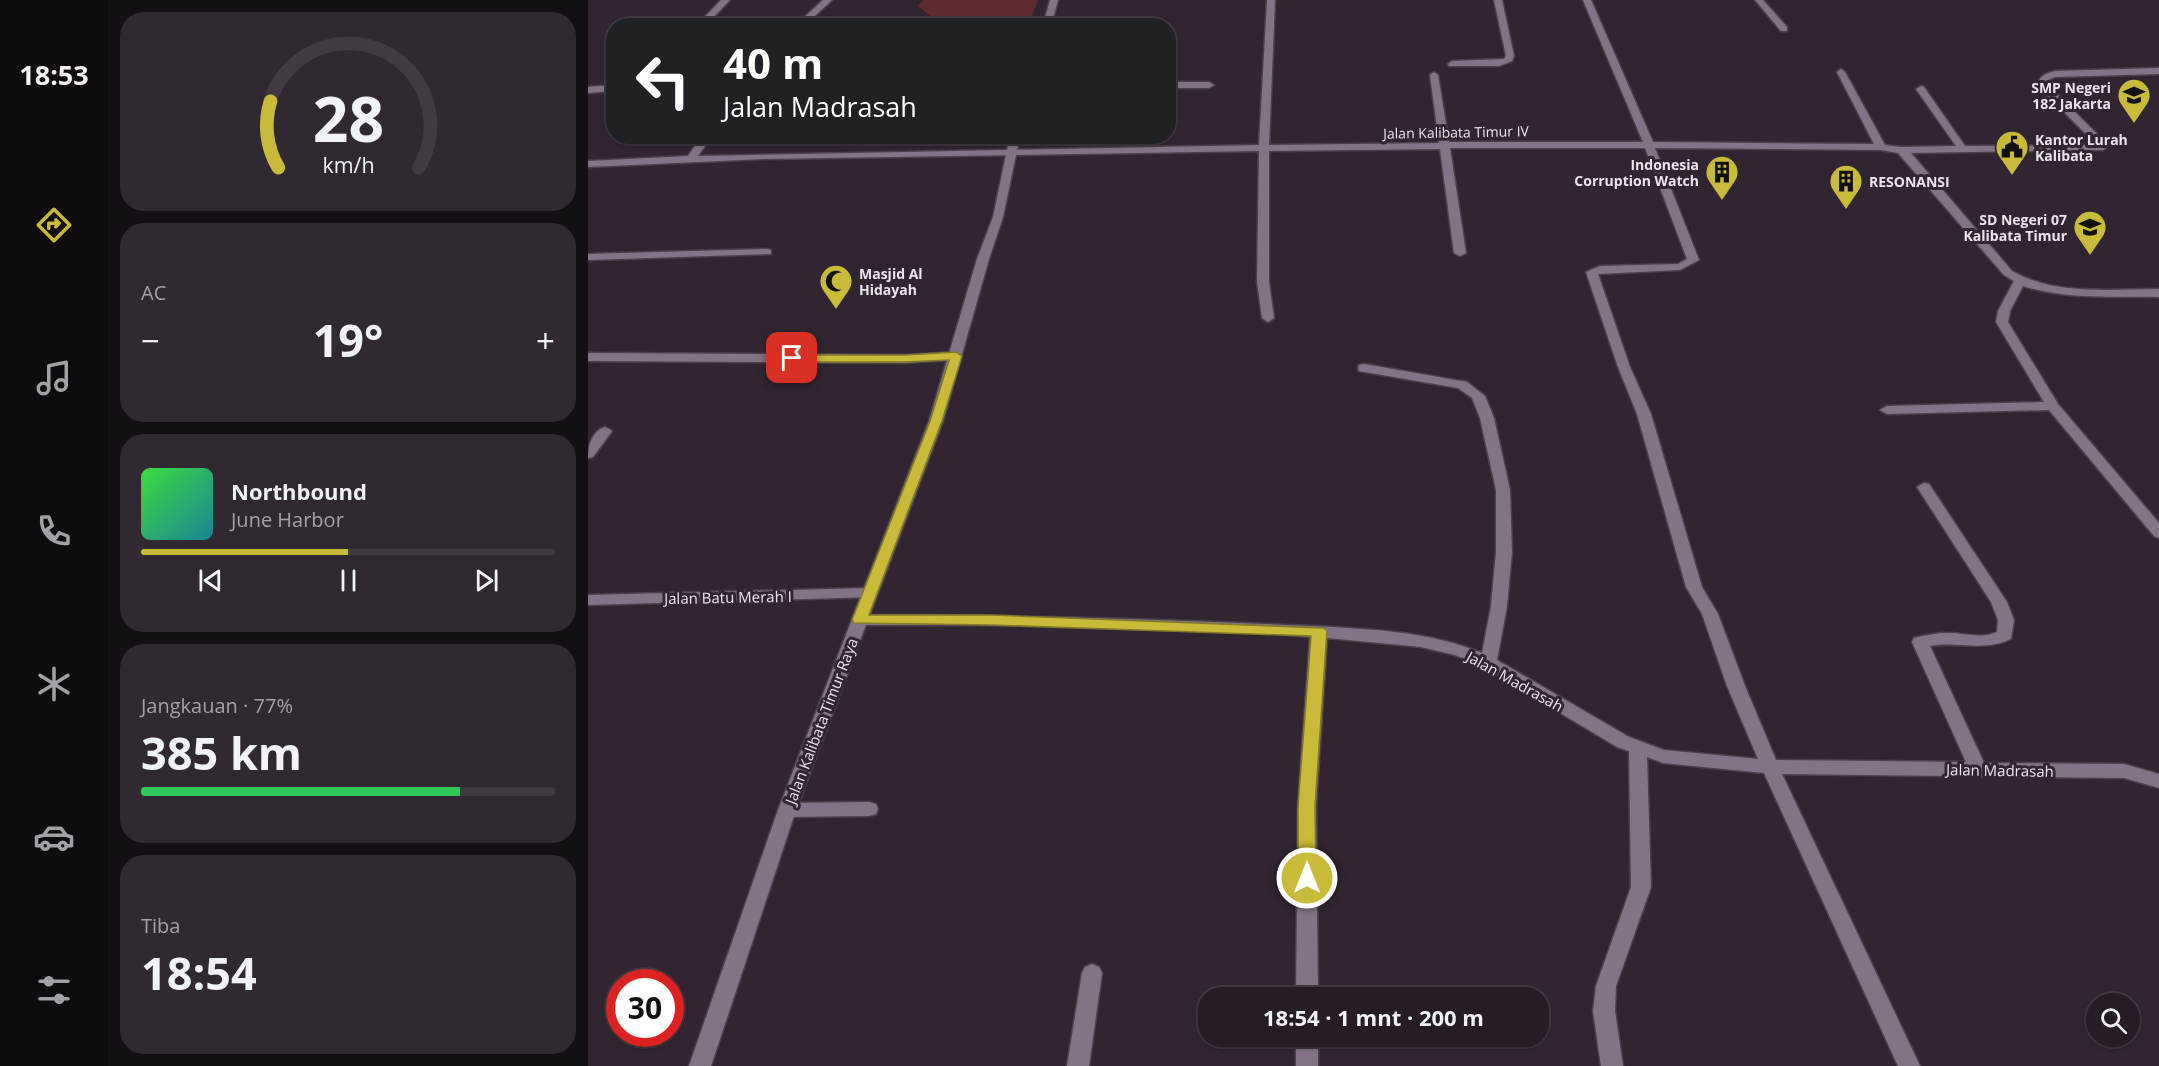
<!DOCTYPE html>
<html lang="id">
<meta charset="utf-8">
<style>
:root{--surface:#251c26;--page:#312932;--text:#f1f3f6;--muted:#a3a1a7;--line:#423a43;--accent:#caba3a}
body{margin:0;font-family:"Open Sans",sans-serif;background:var(--page);color:var(--text);height:100vh;display:flex;flex-direction:column;font-size:22px;white-space:nowrap}
*{box-sizing:border-box;margin:0}
p{font-size:20px;color:var(--muted)}
.icon{flex:none;width:33px;height:33px;fill:none;stroke:currentColor;stroke-width:2;stroke-linecap:round;stroke-linejoin:round}
.map{position:relative;flex:1;overflow:hidden}
.panel{display:flex;flex-direction:column;gap:12px;padding:12px;background:#140f15;width:480px}
.panel>*{flex:none}
.top-card{position:absolute;left:18px;top:18px;width:570px;height:126px;border-radius:24px;box-shadow:0 2px 4px #0004,0 0 0 2px var(--line);background:#202124;color:#fff;overflow:hidden}
.fabs{position:absolute;left:1498px;top:993px;display:grid;gap:12px}
.fabs a{display:grid;place-items:center;width:54px;height:54px;border-radius:50%;background:var(--surface);box-shadow:0 2px 4px #0004,0 0 0 2px var(--line);font-size:30px}
.speed{position:absolute;left:18px;top:969px;display:flex;gap:12px;font-size:30px;font-weight:700;text-align:center}
.speed>*{display:grid;place-content:center;width:78px;height:78px;border-radius:50%;background:var(--surface);box-shadow:0 2px 4px #0004,0 0 0 2px var(--line);line-height:1}
.speed .limit{border:9px solid #d22;background:#fff;color:#111}
.pin{position:absolute;display:grid;place-items:center;width:51px;height:51px;color:#fff;margin:-26px;border-radius:12px;box-shadow:0 3px 9px #0006}
.me{position:absolute;width:66px;margin:-33px;rotate:0deg;stroke-linejoin:round;filter:drop-shadow(0 0 4px #0008)}
.turn{display:flex;align-items:center;gap:21px;height:126px;padding:0 18px;font-size:27px}
.turn .icon{width:78px;height:78px;stroke-width:2.5}
.turn b{display:block;font-size:42px;line-height:51px}
.big{font-size:45px;font-weight:700;line-height:1.1}
.panel .card{flex:1;display:flex;flex-direction:column;justify-content:center;gap:9px;min-width:0;padding:0 21px;border-radius:24px;background:var(--page)}
.panel .dial{align-items:center;gap:0}
.dial svg{height:156px;overflow:visible;fill:none;stroke:var(--line);stroke-width:7;stroke-linecap:round;text-anchor:middle}
.dial text{fill:var(--text);stroke:none}
.song{display:flex;align-items:center;gap:18px}
.cover{width:72px;height:72px;border-radius:9px;background:linear-gradient(135deg,hsl(120 70% 55%),hsl(190 70% 35%))}
.played{height:6px;border-radius:3px;background:linear-gradient(90deg,var(--accent) 50%,var(--line) 50%)}
.keys{display:flex;justify-content:space-around;direction:ltr}
.heat{display:flex;justify-content:space-between;align-items:center;font-size:33px;direction:ltr}
.charge{height:9px;border-radius:4px;background:linear-gradient(90deg,#34c759 77%,var(--line) 0)}
.trip{position:absolute;left:610px;top:987px;width:351px;height:60px;border-radius:24px;background:var(--surface);box-shadow:0 2px 4px #0004,0 0 0 2px var(--line);font-weight:700;line-height:60px;text-align:center}
main{display:flex;flex:1;min-height:0}
.menu{display:flex;flex-direction:column;width:108px;justify-content:space-around;align-items:center;background:#0f0b0f;color:var(--muted)}
.menu .icon{width:42px;height:42px}
.menu .on{color:var(--accent)}
.menu b{font-size:27px;color:var(--text)}
.map>svg:first-child{display:block}
</style>
<main>
<nav class="menu">
<b>18:53</b>
<svg class="icon on" aria-label="directions" viewBox="0 0 24 24"><path d="M12 3l9 9-9 9-9-9zM9 14v-3h6M13 9l2 2-2 2"/></svg>
<svg class="icon" aria-label="music" viewBox="0 0 24 24"><path d="M9 18V5l10-2v13"/><circle cx="6" cy="18" r="3"/><circle cx="16" cy="16" r="3"/></svg>
<svg class="icon" aria-label="phone" viewBox="0 0 24 24"><path d="M5 4h4l2 5-3 2q2 4 5 5l2-3 5 2v4C11 20 4 13 5 4z"/></svg>
<svg class="icon" aria-label="climate" viewBox="0 0 24 24"><path d="M12 3v18M4 7l16 10M4 17L20 7"/></svg>
<svg class="icon" aria-label="car" viewBox="0 0 24 24"><path d="M5 17H2v-5l4-1 3-4h7l3 4 3 1v5h-3M9 17h6M6 11h13"/><circle cx="7" cy="17" r="2"/><circle cx="17" cy="17" r="2"/></svg>
<svg class="icon" aria-label="filters" viewBox="0 0 24 24"><path d="M4 7h16M4 17h16"/><circle cx="9" cy="7" r="2"/><circle cx="15" cy="17" r="2"/></svg>
</nav>
<section class="panel">
<div class="card dial"><svg viewBox="0 0 100 80">
<path d="M14 69A42 42 0 1 1 86 69"/>
<path d="M14 69A42 42 0 0 1 10 35" stroke="#caba3a"/>
<text x="50" y="56" font-size="32" font-weight="700">28</text>
<text x="50" y="72" font-size="11">km/h</text>
</svg></div>
<div class="card"><p>AC</p>
<div class="heat"><a>−</a><b class="big">19°</b><a>+</a></div>
</div>
<div class="card">
<div class="song"><i class="cover"></i><div><b>Northbound</b><p>June Harbor</p></div></div>
<div class="played"></div>
<div class="keys"><svg class="icon" aria-label="previous" viewBox="0 0 24 24"><path d="M18 5L8 12l10 7zM5 5v14"/></svg><svg class="icon" aria-label="pause" viewBox="0 0 24 24"><path d="M8 5v14M16 5v14"/></svg><svg class="icon" aria-label="next" viewBox="0 0 24 24"><path d="M6 5l10 7-10 7zM19 5v14"/></svg></div>
</div>
<div class="card"><p>Jangkauan · 77%</p><b class="big">385 km</b><div class="charge"></div></div>
<div class="card"><p>Tiba</p><b class="big">18:54</b></div>
</section>
<div class="map">
<svg width="1571" height="1066" viewBox="0 0 1571 1066">
<rect width="100%" height="100%" fill="#312532"/>
<path fill="#602b2e" d="M 336,0 L 450,0 L 440,26 L 353,25 L 330,6 Z"/>
<g fill="none" stroke-linecap="round" stroke-linejoin="round">
<defs>
<path id="street" d="M 133,0 L 142,0 L 117,26 L 108,26 Z
M 235,0 L 244,0 L 216,26 L 207,26 Z
M 679,0 L 687,0 L 681,145 L 851,143 L 842,75 L 846,72 L 850,75 L 861,142 L 1055,142 L 995,0 L 1003,0 L 1065,142 L 1286,144 L 1249,72 L 1253,69 L 1257,72 L 1297,145 L 1313,147 L 1368,146 L 1328,89 L 1333,86 L 1336,87 L 1377,146 L 1509,145 L 1451,87 C 1448,77 1459,73 1467,71 L 1571,68 L 1571,74 L 1467,77 L 1460,80 L 1459,84 L 1516,141 L 1520,146 L 1515,150 L 1323,153 L 1424,271 C 1468,296 1522,289 1571,289 L 1571,297 C 1525,296 1479,300 1435,286 L 1422,311 L 1420,322 L 1470,404 L 1571,523 L 1571,538 L 1566,536 L 1461,410 L 1299,414 L 1292,410 L 1299,406 L 1456,402 L 1408,322 L 1410,311 L 1426,281 L 1416,275 L 1310,153 L 1293,150 L 1067,148 L 1111,260 L 1092,270 L 1010,274 L 1042,367 L 1063,414 L 1114,587 L 1130,614 L 1157,686 L 1188,760 L 1378,762 L 1324,642 L 1326,638 C 1337,635 1349,633 1360,633 C 1376,633 1395,639 1409,632 L 1410,620 L 1403,602 L 1329,487 L 1336,483 L 1341,484 L 1419,602 L 1426,620 L 1423,639 C 1395,652 1372,641 1342,646 L 1396,763 L 1536,764 L 1571,774 L 1571,788 L 1536,778 L 1194,774 L 1332,1066 L 1310,1066 L 1176,773 L 1075,763 L 1059,757 L 1063,887 L 1028,986 L 1027,1011 L 1035,1066 L 1013,1066 L 1005,1011 L 1008,986 L 1043,887 L 1041,751 L 1029,747 L 894,666 L 867,655 L 833,647 L 739,638 L 728,806 L 730,998 L 708,998 L 710,806 L 722,637 L 679,633 L 403,625 L 272,625 L 266,624 L 264,620 L 266,616 L 272,615 C 423,615 573,619 724,626 C 779,629 841,631 894,653 L 903,606 L 908,552 L 908,490 L 892,418 L 884,398 L 870,388 L 771,371 L 770,368 L 771,365 L 776,364 L 879,382 L 897,396 L 906,418 L 922,490 L 924,552 L 919,606 L 909,660 L 1041,737 L 1076,750 L 1170,759 L 1139,686 L 1114,614 L 1098,587 L 1049,414 L 1030,367 L 998,272 L 1012,266 L 1090,264 L 1099,259 L 1057,148 L 862,148 L 878,253 L 872,256 L 866,253 L 852,149 L 681,151 L 681,282 L 686,318 L 680,322 L 674,318 L 669,282 L 671,151 L 176,159 L 0,167 L 0,161 L 100,156 L 114,136 L 124,136 L 110,156 L 671,145 Z
M 906,0 L 914,0 L 926,56 L 924,61 L 911,66 L 861,66 L 860,64 L 864,61 L 916,59 L 918,56 Z
M 1167,0 L 1175,0 L 1199,27 L 1199,31 L 1193,31 Z
M 580,82 L 621,82 L 626,85 L 621,88 L 580,88 Z
M 26,85 L 26,91 L 0,93 L 0,87 Z
M 179,249 L 183,250 L 183,254 L 0,260 L 0,254 Z
M 368,352 L 374,356 L 372,359 L 317,363 L 0,361 L 0,353 L 317,355 Z
M 17,427 L 24,431 L 5,457 L 0,458 C 0,446 4,431 17,427 Z
M 281,588 L 287,589 L 289,593 L 287,597 L 0,605 L 0,595 Z
M 281,802 L 288,804 L 290,809 L 288,814 L 281,816 L 199,817 L 192,815 L 190,810 L 192,805 L 199,803 Z
M 504,964 L 511,967 L 514,973 L 501,1066 L 479,1066 L 494,973 L 497,967 Z
M 708,1036 L 730,1036 L 730,1066 L 708,1066 Z"/>
<path id="secondary" d="M 462,0 L 470,0 L 463,26 L 455,26 Z
M 422,136 L 432,136 L 415,217 L 401,259 L 355,421 L 208,810 L 123,1066 L 101,1066 L 190,810 L 341,421 L 389,259 L 405,217 Z"/>
</defs>
<use href="#street" stroke="#4b414c" stroke-width="3"/>
<use href="#secondary" stroke="#4b414c" stroke-width="3"/>
<use href="#street" fill="#827484" fill-rule="evenodd"/>
<use href="#secondary" fill="#827484" fill-rule="evenodd"/>
</g>
<path fill="#caba3a" stroke="#837926" stroke-width="1.5" d="M 368,352 L 374,356 L 354,421 L 281,615 L 403,615 L 736,628 L 739,631 L 727,806 L 728,878 L 725,883 L 719,885 L 713,883 L 710,878 L 710,806 L 723,636 L 403,625 L 266,623 L 264,620 L 342,421 L 361,360 L 317,362 L 204,362 L 198,358 L 204,355 L 317,355 Z"/>
<defs>
<symbol id="school-pin" viewBox="-11 -11 22 30"><path d="M0 17L-7.5 6A9.5 9.5 0 1 1 7.5 6Z" fill="#caba3a" stroke="#312532"/><path d="M0-5L7-2L0 1L-7-2ZM-4 1L0 2.5L4 1V4Q0 6-4 4Z" fill="#111"/></symbol>
<symbol id="civic-pin" viewBox="-11 -11 22 30"><path d="M0 17L-7.5 6A9.5 9.5 0 1 1 7.5 6Z" fill="#caba3a" stroke="#312532"/><path d="M-.6-6.5H3V-4.5H.6V-3L4-1V1h2V6H-6V1h2V-1L-.6-3ZM-1.2 2.5V6h2.4V2.5Z" fill="#111"/></symbol>
<symbol id="building-pin" viewBox="-11 -11 22 30"><path d="M0 17L-7.5 6A9.5 9.5 0 1 1 7.5 6Z" fill="#caba3a" stroke="#312532"/><path d="M-4-6H4V6H1V3H-1V6H-4ZM-2.5-4.3h1.7v1.8h-1.7ZM.8-4.3h1.7v1.8H.8ZM-2.5-1h1.7V.8h-1.7ZM.8-1h1.7V.8H.8Z" fill="#111"/></symbol>
<symbol id="mosque-pin" viewBox="-11 -11 22 30"><path d="M0 17L-7.5 6A9.5 9.5 0 1 1 7.5 6Z" fill="#caba3a" stroke="#312532"/><path d="M3.5-4.9A6 6 0 1 0 3.5 4.9A5 5 0 1 1 3.5-4.9Z" fill="#111"/></symbol>
</defs>
<g fill-rule="evenodd">
<use href="#school-pin" x="1527" y="76" width="38" height="52"/>
<use href="#civic-pin" x="1405" y="128" width="38" height="52"/>
<use href="#building-pin" x="1115" y="153" width="38" height="52"/>
<use href="#building-pin" x="1239" y="162" width="38" height="52"/>
<use href="#school-pin" x="1483" y="208" width="38" height="52"/>
<use href="#mosque-pin" x="229" y="262" width="38" height="52"/>
</g>
<g text-anchor="middle" dominant-baseline="central" stroke-width="6" stroke-linejoin="round" paint-order="stroke">
<g font-size="14" font-weight="bold" fill="#ebe3ec" stroke="#312532" text-anchor="end">
<text x="1523" y="87">SMP Negeri<tspan x="1523" dy="16">182 Jakarta</tspan></text>
<text x="1447" y="139" text-anchor="start">Kantor Lurah<tspan x="1447" dy="16">Kalibata</tspan></text>
<text x="1111" y="164">Indonesia<tspan x="1111" dy="16">Corruption Watch</tspan></text>
<text x="1281" y="181" text-anchor="start">RESONANSI</text>
<text x="1479" y="219">SD Negeri 07<tspan x="1479" dy="16">Kalibata Timur</tspan></text>
<text x="271" y="273" text-anchor="start">Masjid Al<tspan x="271" dy="16">Hidayah</tspan></text>
</g>
<g font-size="14" fill="#ebe3ec" stroke="#312532">
<text transform="translate(868 132) rotate(-1)">Jalan Kalibata Timur IV</text>
</g>
<g font-size="15" fill="#ebe3ec" stroke="#312532">
<text transform="translate(140 597) rotate(-1)">Jalan Batu Merah I</text>
<text transform="translate(927 681) rotate(29)">Jalan Madrasah</text>
<text transform="translate(233 721) rotate(-69)">Jalan Kalibata Timur Raya</text>
<text transform="translate(1412 770) rotate(1)">Jalan Madrasah</text>
</g>
</g>
</svg>
<div class="fabs">
<a><svg class="icon" aria-label="search" viewBox="0 0 24 24"><circle cx="10" cy="10" r="6"/><path d="M15 15l6 6"/></svg></a>
</div>
<div class="speed"><div class="limit">30</div></div>
<div class="pin" style="left:204px;top:358px;background:#d93025"><svg class="icon" aria-label="arrive" viewBox="0 0 24 24"><path d="M6 21V4h12l-3 4 3 4H6"/></svg></div>
<svg class="me" style="left:719px;top:878px" viewBox="-20 -20 40 40"><circle r="17" fill="#caba3a" stroke="#fff" stroke-width="3"/><path d="M0-11L8 9 0 5-8 9z" fill="#fff"/></svg>
<div class="trip">18:54 · 1 mnt · 200 m</div>
<div class="top-card">
<div class="turn"><svg class="icon" aria-label="left" viewBox="0 0 24 24"><path d="M17 20v-9H6M10 6l-5 5 5 5"/></svg><div><b>40 m</b>Jalan Madrasah</div></div>
</div>
</div>
</main>
